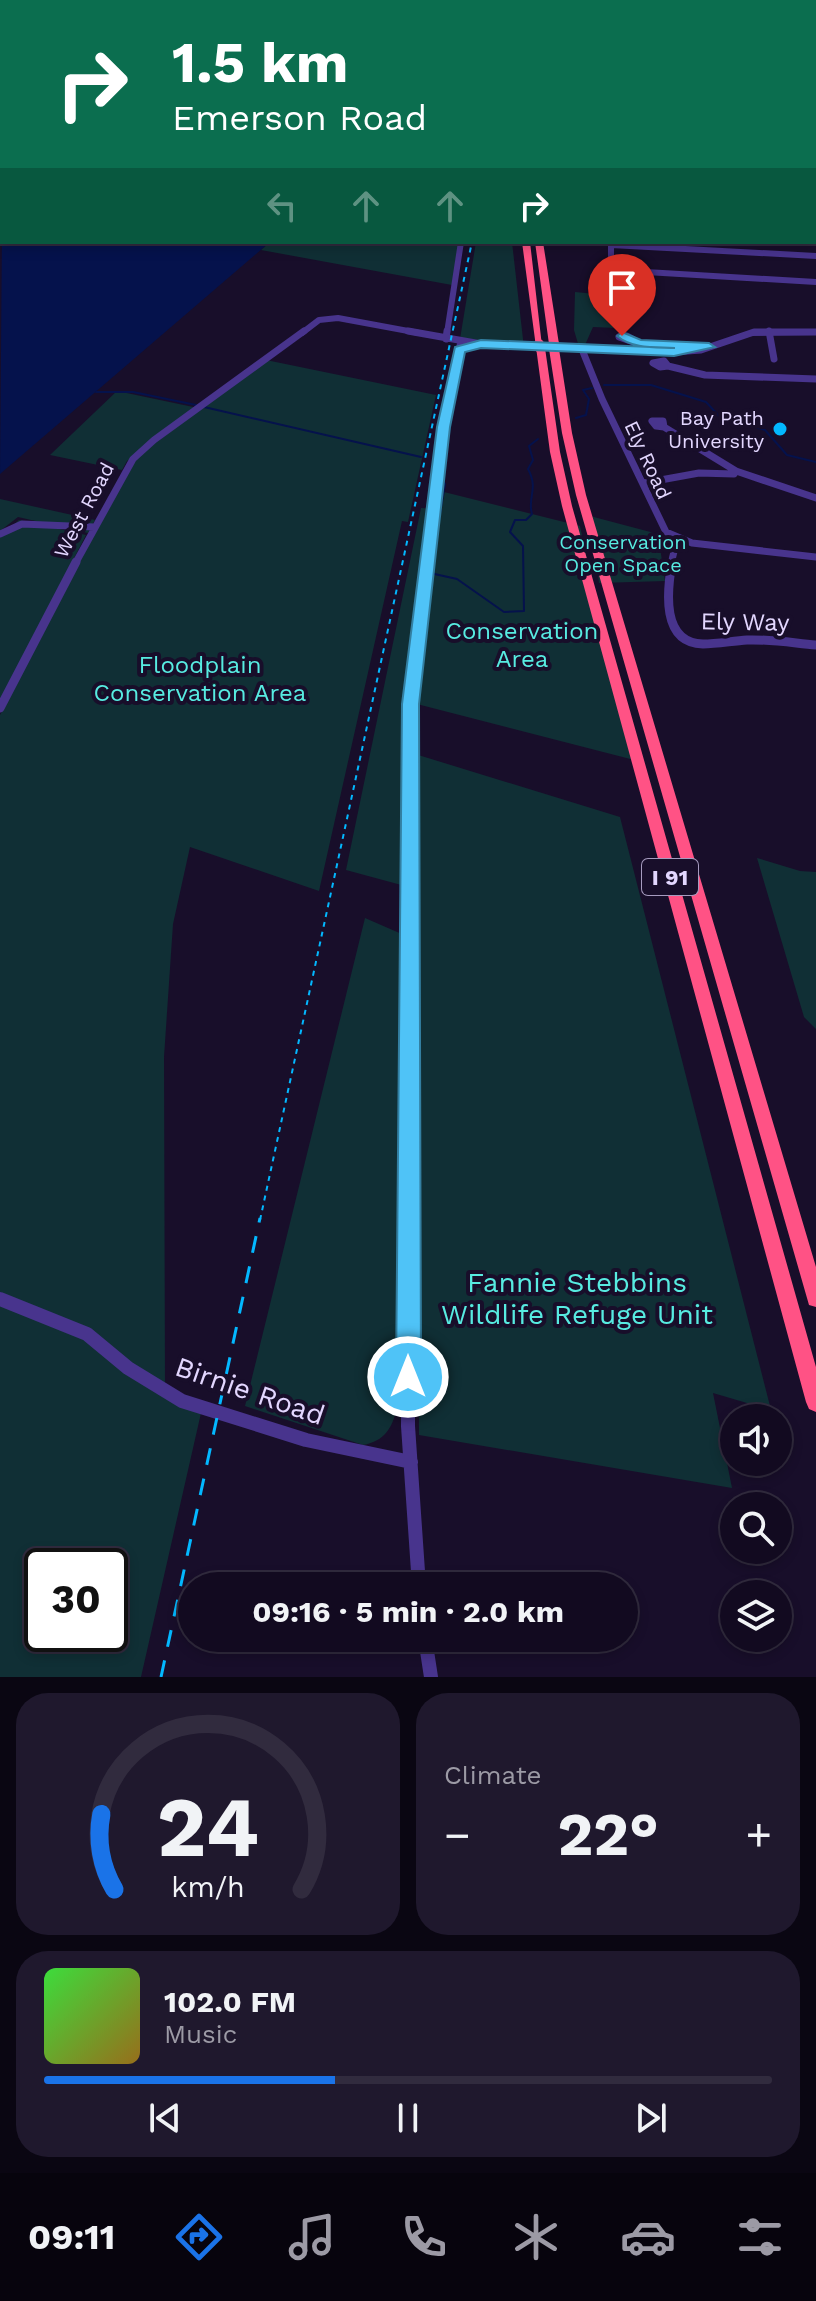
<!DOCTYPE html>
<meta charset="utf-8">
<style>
:root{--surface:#120a20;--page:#1f182d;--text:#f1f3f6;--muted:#9c9aa5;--line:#312b3e;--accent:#1a73e8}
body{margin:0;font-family:"Work Sans",sans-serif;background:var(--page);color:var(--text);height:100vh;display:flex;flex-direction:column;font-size:30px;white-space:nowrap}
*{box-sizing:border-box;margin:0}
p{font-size:26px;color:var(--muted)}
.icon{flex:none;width:44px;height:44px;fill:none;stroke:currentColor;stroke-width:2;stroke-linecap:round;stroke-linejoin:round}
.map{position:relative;height:1677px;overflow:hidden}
.side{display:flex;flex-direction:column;gap:16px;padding:16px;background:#0a0612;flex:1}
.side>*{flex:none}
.banner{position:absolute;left:0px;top:0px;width:816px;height:244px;box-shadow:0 4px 12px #0003,0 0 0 2px var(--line);background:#0b6e4f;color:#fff;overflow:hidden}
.tools{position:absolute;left:720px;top:1404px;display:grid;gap:16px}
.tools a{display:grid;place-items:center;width:72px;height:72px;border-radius:50%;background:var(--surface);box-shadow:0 4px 12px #0003,0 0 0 2px var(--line);font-size:40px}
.speed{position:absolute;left:24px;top:1548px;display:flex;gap:16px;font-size:40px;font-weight:700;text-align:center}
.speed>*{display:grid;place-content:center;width:104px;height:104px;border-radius:50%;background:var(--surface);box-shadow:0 4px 12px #0003,0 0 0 2px var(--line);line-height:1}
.speed .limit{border:4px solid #111;border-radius:12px;background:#fff;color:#111}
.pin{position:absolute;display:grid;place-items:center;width:68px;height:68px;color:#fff;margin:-82px -34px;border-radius:50% 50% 50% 0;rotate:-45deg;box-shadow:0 0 8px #0007}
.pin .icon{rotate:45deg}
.me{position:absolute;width:88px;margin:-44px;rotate:0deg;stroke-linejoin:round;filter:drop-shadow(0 0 6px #0008)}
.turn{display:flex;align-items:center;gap:28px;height:168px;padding:0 40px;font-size:36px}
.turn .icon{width:104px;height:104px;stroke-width:2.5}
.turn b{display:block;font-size:56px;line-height:68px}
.lanes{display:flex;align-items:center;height:76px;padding:0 40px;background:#0003;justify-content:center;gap:40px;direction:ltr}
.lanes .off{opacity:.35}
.big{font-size:60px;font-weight:700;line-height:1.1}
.side .card{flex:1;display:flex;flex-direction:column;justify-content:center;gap:12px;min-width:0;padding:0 28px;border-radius:32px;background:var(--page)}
.side .dial{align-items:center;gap:0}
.dial svg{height:208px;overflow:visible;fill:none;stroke:var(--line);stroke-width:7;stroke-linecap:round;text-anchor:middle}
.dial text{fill:var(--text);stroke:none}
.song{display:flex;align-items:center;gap:24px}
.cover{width:96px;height:96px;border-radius:12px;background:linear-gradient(135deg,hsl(120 70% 55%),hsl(40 70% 35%))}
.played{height:8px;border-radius:4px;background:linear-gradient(90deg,var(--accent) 40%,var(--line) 40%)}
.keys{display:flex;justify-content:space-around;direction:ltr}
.heat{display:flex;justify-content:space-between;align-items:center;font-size:44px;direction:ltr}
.side .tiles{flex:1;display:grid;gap:16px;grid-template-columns:1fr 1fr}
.card:last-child{grid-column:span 2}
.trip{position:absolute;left:178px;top:1572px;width:460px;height:80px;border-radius:40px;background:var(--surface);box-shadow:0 4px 12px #0003,0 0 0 2px var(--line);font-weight:700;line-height:80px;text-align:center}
.menu{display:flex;height:128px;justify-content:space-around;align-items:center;background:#07040d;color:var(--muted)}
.menu .icon{width:56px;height:56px}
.menu .current{color:var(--accent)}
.menu b{font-size:36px;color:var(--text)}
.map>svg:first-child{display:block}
</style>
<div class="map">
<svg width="816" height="1677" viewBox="0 0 816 1677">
<rect width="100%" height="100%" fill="#180e2a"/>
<path fill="#102f35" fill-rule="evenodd" d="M 270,242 L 462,242 L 452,285 L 261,250 Z
M 476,242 L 512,242 L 524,348 L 460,339 Z
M 575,292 L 607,295 L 607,317 L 616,328 L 593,327 L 581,354 L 574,330 Z
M 266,360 L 436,395 L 408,522 L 402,521 L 319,891 L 190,847 L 173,924 L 164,1057 L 165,1386 L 86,1331 L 0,1292 L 0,715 L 130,462 Z
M 117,391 L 198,408 L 127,461 L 122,470 L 50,455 Z
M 444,492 L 580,526 L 595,597 L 642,762 L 413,703 L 405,886 L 346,870 L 421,508 L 440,509 Z
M 0,499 L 95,520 L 88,533 L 18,517 L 0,531 Z
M 590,516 L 658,534 L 665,581 L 599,583 Z
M 19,520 L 86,535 L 0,702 L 0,537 Z
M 415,754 L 620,817 L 771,1410 L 713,1393 L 732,1488 L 419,1435 Z
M 757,858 L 800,871 L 816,872 L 816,1029 L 804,1017 Z
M 365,918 L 404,935 L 397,1408 C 392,1428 385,1441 363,1445 L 245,1406 Z
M 0,1301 L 81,1338 L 201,1413 L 141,1677 L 0,1677 ZM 42,1566 L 110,1566 L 110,1634 L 42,1634 Z"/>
<path fill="#05124c" d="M 2,231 L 2,242 L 270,242 L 0,474 Z"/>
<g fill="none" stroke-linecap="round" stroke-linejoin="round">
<path stroke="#05124c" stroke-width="2" d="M 604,385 L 651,385 L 706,402 L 719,416 L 765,430 L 787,455 L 816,462
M 96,392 L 133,392 L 196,405
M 204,407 L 421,457
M 576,418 L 586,415 L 589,399 L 583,390 L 592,388
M 440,476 L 445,484 L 430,573 L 457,579 L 504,612 L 524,611 L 523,546 L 510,532 L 515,520 L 526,520 L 532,514 C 527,498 539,489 528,469 L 533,460 L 529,446 L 538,439"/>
<path stroke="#48348d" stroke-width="5" d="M 108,0 L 111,2
M 712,0 L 719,2
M 79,2 L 85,0
M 337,2 L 356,0
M 410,2 L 414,0
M 0,31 L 2,35"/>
<path stroke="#48348d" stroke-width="6" d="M 814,176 L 816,182
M 611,242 L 611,268 L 617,280
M 611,245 L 816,256
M 612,270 L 816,282
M 302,333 L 319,320 L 338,318 L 419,333
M 447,333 L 461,242
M 752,333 L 816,332"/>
<path stroke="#48348d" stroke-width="7" d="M 408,331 L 481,344 L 674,352 L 701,350 L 754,332 L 816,332
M 769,331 L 774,359
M 446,339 L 447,331
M 639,343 L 627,336 L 619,337 L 642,345 L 688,345
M 581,347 L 602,399 L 666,532 L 692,543 L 816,557
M 664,361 L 668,366 L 660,367 L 653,363 Z
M 668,366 L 705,375 L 816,379
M 652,421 L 663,421 L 664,427 L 656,426 Z
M 664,427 L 736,471 L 816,498
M 644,483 L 699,473 L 734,474
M 0,534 L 22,524 L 94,527
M 75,564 L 133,459 L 154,440 L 304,331
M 424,564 L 441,442 L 461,341
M 671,564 L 677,539"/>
<path stroke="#48348d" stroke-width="9" d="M 672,562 C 667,591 661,643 703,644 C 717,644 732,641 747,640 C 769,639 793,643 816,645
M 0,708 L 76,562
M 408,855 L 416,646 L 424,562"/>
<path stroke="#48348d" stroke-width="11" d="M 408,853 L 409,1220"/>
<path stroke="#48348d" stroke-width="14" d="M 409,1218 L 408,1426 L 419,1586
M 0,1299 L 87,1334 L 128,1368 L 182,1401 L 306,1440 L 411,1462
M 425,1638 L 431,1677"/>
<path fill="#e05eff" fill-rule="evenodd" d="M 814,62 L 816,63 L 816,67 L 814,66 Z"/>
<path fill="#ff5285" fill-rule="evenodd" d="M 522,242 L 530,242 L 542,346 L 545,348 L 560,452 L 572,506 L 816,1367 L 816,1412 L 809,1409 L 806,1402 L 562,506 L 550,452 Z
M 535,242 L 543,242 L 559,344 L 555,346 L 559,349 L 572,433 L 586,495 L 816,1267 L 816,1307 L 809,1305 L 807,1298 L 576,495 L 562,433 L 549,349 L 553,346 L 549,344 Z"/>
<path stroke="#03b8ff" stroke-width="2" stroke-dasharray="5 5" stroke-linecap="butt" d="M 260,1220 L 472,242"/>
<path stroke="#03b8ff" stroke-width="3" stroke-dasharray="17 14" stroke-linecap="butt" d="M 161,1677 L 260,1218"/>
<path stroke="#ff5285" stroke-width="10" d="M 539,344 L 540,348
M 554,344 L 554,349"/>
</g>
<path fill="#4fc3f7" stroke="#337fa1" stroke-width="2" d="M 622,332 L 641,340 L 709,343 L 715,347 L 674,356 L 481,348 L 465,352 L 450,427 L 419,704 L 421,1377 L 417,1385 L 408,1389 L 400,1385 L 396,1377 L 402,704 L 437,427 L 455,347 L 481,340 L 675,348 C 654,347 633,349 617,336 Z"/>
<circle fill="#03b8ff" stroke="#180e2a" stroke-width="3" cx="780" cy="429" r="8"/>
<g text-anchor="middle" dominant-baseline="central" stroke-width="8" stroke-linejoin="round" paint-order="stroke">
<g font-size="20" fill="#e3d7ff" stroke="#180e2a" text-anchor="end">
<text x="764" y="418">Bay Path<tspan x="764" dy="23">University</tspan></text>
</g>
<g font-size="20" fill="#e3d7ff" stroke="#180e2a">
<text transform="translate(648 460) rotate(65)">Ely Road</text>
<text transform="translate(84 510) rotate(-62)">West Road</text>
</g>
<g font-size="20" fill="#57ebe1" stroke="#180e2a">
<text x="623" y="542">Conservation<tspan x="623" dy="23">Open Space</tspan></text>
</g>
<rect fill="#180e2a" stroke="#a69bbf" stroke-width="2" x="642" y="859" width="56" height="36" rx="6"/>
<g font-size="22" font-weight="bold" fill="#e3d7ff">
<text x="670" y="877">I 91</text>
</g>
<g font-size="24" fill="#e3d7ff" stroke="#180e2a">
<text transform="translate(745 622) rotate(1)">Ely Way</text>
</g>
<g font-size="24" fill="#57ebe1" stroke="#180e2a">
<text x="522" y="631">Conservation<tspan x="522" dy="28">Area</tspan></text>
<text x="200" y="665">Floodplain<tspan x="200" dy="28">Conservation Area</tspan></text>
</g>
<g font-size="28" fill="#57ebe1" stroke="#180e2a">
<text x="577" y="1282">Fannie Stebbins<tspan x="577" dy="32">Wildlife Refuge Unit</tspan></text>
</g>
<g font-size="28" fill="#e3d7ff" stroke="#180e2a">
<text transform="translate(250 1391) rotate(19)">Birnie Road</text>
</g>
</g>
</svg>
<div class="tools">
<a><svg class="icon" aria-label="sound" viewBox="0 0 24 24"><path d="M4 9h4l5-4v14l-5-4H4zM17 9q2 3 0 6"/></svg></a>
<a><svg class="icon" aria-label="search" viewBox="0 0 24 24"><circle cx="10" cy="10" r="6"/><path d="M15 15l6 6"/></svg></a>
<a><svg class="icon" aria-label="layers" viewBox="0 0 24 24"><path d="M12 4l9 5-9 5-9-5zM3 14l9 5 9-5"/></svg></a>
</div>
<div class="speed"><div class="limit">30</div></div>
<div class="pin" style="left:622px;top:336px;background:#d93025"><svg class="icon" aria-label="arrive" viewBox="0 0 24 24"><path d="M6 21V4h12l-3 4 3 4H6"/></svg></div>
<svg class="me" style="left:408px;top:1377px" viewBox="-20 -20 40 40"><circle r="17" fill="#4fc3f7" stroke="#fff" stroke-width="3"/><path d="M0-11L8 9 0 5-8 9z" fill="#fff"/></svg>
<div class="trip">09:16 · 5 min · 2.0 km</div>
<div class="banner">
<div class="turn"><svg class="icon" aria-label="right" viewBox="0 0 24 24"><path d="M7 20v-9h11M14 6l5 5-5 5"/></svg><div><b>1.5 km</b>Emerson Road</div></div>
<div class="lanes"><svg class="icon off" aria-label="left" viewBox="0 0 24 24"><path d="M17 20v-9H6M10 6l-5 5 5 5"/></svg><svg class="icon off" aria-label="ahead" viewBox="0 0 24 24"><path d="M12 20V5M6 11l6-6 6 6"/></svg><svg class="icon off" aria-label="ahead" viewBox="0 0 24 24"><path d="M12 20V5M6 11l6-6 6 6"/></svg><svg class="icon" aria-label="right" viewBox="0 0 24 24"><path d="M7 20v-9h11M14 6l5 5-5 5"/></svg></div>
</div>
</div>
<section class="side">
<div class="tiles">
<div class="card dial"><svg viewBox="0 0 100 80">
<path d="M14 69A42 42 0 1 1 86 69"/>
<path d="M14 69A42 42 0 0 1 9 40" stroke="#1a73e8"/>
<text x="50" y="56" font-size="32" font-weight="700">24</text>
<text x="50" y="72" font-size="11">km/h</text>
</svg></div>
<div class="card"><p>Climate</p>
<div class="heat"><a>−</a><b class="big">22°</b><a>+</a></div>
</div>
<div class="card">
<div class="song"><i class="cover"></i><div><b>102.0 FM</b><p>Music</p></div></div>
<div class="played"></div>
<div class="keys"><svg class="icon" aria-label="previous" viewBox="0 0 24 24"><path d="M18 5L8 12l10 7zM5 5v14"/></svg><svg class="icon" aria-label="pause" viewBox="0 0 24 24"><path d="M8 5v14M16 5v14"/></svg><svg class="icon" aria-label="next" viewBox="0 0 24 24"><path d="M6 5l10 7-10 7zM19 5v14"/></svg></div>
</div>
</div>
</section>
<nav class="menu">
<b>09:11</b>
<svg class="icon current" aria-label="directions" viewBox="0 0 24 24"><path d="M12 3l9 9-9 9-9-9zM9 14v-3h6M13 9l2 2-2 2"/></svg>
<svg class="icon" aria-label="music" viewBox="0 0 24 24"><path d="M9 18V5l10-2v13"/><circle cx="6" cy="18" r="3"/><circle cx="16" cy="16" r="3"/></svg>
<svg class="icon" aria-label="phone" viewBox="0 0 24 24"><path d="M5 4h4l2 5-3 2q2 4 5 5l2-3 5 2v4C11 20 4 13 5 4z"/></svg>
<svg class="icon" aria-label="climate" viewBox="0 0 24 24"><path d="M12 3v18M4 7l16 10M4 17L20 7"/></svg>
<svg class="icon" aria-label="car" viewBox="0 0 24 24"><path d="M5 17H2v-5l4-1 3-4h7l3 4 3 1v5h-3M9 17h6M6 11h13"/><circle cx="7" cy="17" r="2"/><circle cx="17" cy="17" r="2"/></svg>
<svg class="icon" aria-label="filters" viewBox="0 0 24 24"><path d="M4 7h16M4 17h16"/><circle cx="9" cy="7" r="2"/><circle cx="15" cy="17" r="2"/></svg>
</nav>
